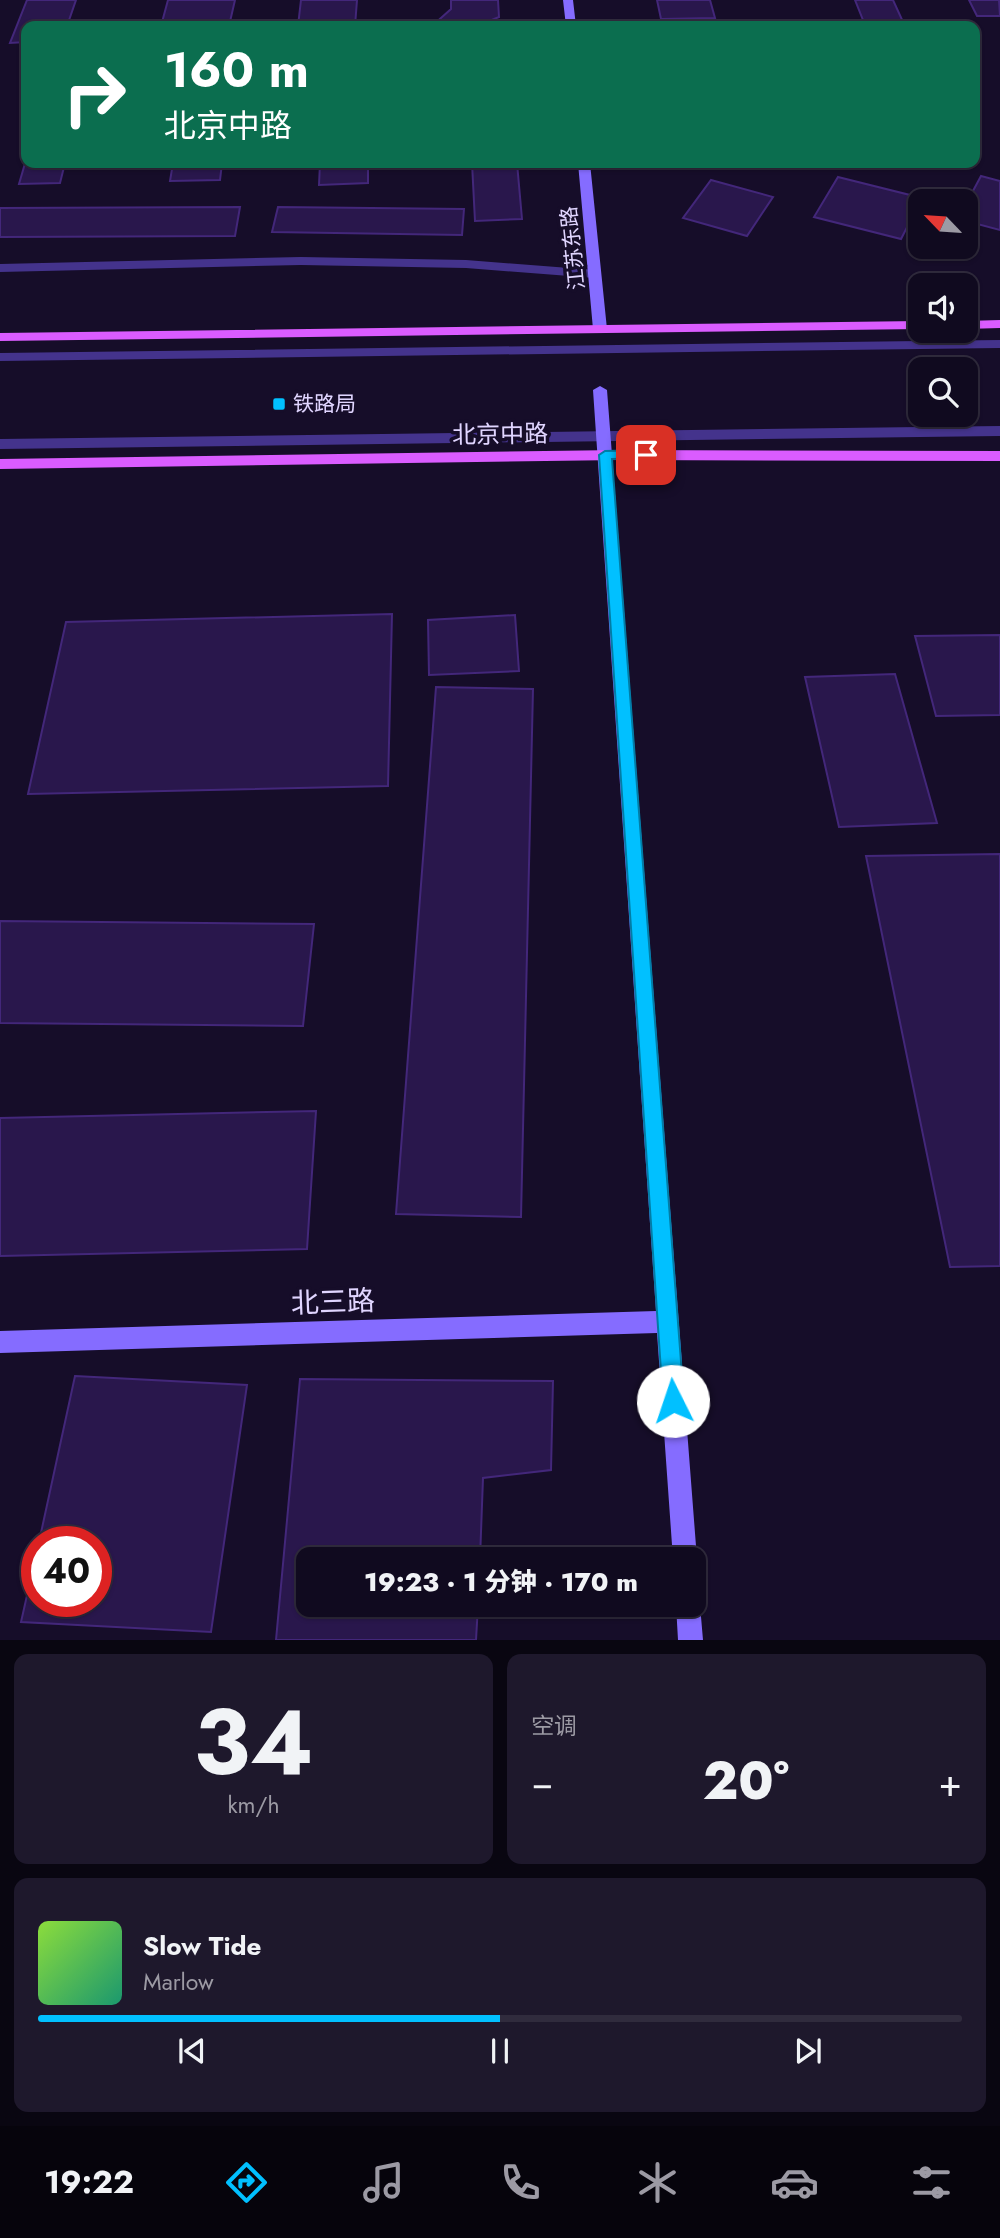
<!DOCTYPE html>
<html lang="zh">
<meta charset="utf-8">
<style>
:root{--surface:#100a1f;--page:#1e182c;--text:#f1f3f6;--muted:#9c9aa4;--line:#302b3d;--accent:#01c0ff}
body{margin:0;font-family:Jost,"Noto Sans SC",sans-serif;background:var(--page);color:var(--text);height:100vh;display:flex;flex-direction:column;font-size:26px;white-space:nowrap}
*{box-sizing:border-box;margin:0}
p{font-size:23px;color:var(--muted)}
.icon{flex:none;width:38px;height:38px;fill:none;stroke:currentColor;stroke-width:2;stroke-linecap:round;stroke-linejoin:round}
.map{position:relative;height:1640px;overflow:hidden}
.panel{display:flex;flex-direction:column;gap:14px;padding:14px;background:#090611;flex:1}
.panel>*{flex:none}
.guide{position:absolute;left:21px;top:21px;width:959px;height:147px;border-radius:14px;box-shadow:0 2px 5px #0004,0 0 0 2px var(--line);background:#0b6e4f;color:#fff;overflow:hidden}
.needle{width:46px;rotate:295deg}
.tools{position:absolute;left:908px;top:189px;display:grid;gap:14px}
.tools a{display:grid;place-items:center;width:70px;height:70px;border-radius:14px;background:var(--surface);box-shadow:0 2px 5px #0004,0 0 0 2px var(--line);font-size:35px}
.speed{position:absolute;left:21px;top:1526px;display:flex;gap:14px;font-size:35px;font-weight:700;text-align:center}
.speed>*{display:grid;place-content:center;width:91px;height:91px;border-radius:50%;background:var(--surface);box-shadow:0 2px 5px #0004,0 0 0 2px var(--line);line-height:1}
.speed .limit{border:10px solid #d22;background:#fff;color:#111}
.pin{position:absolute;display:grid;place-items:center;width:60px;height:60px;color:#fff;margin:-30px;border-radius:14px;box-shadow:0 4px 10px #0006}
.me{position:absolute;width:77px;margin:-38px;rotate:356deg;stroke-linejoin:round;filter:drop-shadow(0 0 5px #0008)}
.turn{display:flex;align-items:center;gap:24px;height:147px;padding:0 28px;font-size:32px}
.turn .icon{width:91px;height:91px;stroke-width:2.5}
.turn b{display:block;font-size:49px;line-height:60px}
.big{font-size:52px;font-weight:800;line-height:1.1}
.panel .card{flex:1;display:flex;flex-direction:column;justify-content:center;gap:10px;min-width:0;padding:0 24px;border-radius:14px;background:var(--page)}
.panel .dial{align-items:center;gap:0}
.dial b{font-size:91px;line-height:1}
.song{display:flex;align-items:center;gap:21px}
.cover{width:84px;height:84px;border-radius:10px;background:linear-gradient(135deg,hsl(90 70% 55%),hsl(160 70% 35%))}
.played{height:7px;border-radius:4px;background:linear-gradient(90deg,var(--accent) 50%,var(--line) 50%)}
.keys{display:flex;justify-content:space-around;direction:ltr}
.heat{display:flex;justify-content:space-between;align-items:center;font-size:38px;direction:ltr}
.panel .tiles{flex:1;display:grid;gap:14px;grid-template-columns:1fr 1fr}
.card:last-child{grid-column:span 2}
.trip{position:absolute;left:296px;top:1547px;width:410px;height:70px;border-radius:14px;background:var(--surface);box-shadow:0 2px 5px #0004,0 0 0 2px var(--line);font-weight:800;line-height:70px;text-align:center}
.menu{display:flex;height:112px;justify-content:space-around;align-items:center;background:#06040c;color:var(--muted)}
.menu .icon{width:49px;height:49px}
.menu .on{color:var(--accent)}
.menu b{font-size:32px;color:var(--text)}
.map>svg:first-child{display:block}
</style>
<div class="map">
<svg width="1000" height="1640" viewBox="0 0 1000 1640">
<rect width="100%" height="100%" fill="#160d29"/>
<path fill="#29174c" stroke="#43277a" stroke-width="2" d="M 27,0 L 76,0 L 67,26 L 26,26 L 26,42 L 10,43 Z
M 168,0 L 235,0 L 229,26 L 161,26 Z
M 301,0 L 357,0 L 355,26 L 298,26 Z
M 451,0 L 498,0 L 499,17 L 477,26 L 432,26 L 451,9 Z
M 657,0 L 710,0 L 715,18 L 661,19 Z
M 855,0 L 893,0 L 904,24 L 865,25 Z
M 969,0 L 999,0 L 1000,16 L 977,16 Z
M 26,160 L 26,163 L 65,163 L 60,183 L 19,184 Z
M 173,163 L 222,163 L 220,180 L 170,181 Z
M 320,163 L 368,163 L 368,183 L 319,185 Z
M 472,163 L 517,163 L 522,219 L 475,221 Z
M 981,176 L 1000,181 L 1000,230 L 966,221 L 966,204 Z
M 838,177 L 922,198 L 901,239 L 814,217 Z
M 711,180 L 773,197 L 747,236 L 683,218 Z
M 240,207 L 235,236 L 0,237 L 0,208 Z
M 278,207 L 464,209 L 462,235 L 272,232 Z
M 392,614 L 388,786 L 28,794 L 66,622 Z
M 515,615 L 519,671 L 429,675 L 428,620 Z
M 1000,635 L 1000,715 L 936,716 L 915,636 Z
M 895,674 L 937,823 L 839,827 L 805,677 Z
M 436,687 L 533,689 L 521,1217 L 396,1214 Z
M 1000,854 L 1000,1266 L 950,1267 L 866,856 Z
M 0,921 L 314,924 L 303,1026 L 0,1023 Z
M 316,1111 L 307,1249 L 0,1256 L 0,1118 Z
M 75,1376 L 247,1385 L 211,1632 L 21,1622 L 37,1551 L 37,1601 L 96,1601 L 96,1542 L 39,1542 Z
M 300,1379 L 553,1381 L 551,1470 L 483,1478 L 480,1559 L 308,1559 L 308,1605 L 478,1605 L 476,1640 L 276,1640 Z"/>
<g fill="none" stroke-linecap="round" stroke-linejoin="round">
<path fill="#44338c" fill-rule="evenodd" d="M 1000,340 L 1000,348 L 0,361 L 0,353 Z
M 1000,426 L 1000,436 L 0,449 L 0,439 Z"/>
<path fill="#44338c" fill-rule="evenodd" d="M 301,257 L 466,260 L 595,270 L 601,274 L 595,278 L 466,268 L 301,265 L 0,272 L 0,264 Z"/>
<path fill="#856cff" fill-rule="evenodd" d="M 563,0 L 573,0 L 576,26 L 566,26 Z
M 578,163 L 590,163 L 607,329 L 600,333 L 593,329 Z
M 600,386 L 607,390 L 697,1559 L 693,1568 L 693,1559 L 673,1559 L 657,1333 L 0,1353 L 0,1331 L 656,1311 L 593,390 Z
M 693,1595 L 697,1596 L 700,1605 L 703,1640 L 678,1640 L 676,1605 L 693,1605 Z"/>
<path fill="#da5cff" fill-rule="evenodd" d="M 1000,320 L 1000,328 L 966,329 L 966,321 Z
M 920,321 L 920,329 L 0,341 L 0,333 Z
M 619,450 L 1000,451 L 1000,461 L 619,460 L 0,469 L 0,459 Z"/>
</g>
<path fill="#01c0ff" stroke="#017da6" stroke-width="2" d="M 646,450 L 650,452 L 650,458 L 612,459 L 684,1401 L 681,1408 L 673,1411 L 666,1408 L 663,1401 L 599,455 L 605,451 Z"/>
<rect fill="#01c0ff" stroke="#160d29" stroke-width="2.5" x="272" y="397" width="14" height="14" rx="3.5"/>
<g text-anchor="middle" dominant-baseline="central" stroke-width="7" stroke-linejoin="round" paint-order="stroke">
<g font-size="21" fill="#e0d5ff" stroke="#160d29">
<text transform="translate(573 248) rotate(-96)">江苏东路</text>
</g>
<g font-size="21" fill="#e0d5ff" stroke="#160d29" text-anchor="start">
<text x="293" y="404">铁路局</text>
</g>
<g font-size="24" fill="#e0d5ff" stroke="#160d29">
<text transform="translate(500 434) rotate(-1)">北京中路</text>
</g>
<g font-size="28" fill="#e0d5ff" stroke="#160d29">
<text transform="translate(333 1302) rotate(-2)">北三路</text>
</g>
</g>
</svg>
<div class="tools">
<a><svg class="needle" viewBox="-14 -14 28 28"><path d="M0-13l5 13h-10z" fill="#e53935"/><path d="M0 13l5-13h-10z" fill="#9c9aa4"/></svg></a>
<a><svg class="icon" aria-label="sound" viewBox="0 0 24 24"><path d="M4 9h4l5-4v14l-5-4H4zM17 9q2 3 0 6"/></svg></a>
<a><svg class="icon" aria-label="search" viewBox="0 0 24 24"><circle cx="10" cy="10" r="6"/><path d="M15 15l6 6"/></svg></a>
</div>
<div class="speed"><div class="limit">40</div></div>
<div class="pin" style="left:646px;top:455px;background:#d93025"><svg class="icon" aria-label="arrive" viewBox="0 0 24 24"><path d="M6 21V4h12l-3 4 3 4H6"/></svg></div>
<svg class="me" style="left:673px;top:1401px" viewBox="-20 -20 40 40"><circle r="19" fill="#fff"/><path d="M0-13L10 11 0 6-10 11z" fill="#01c0ff"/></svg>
<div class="trip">19:23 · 1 分钟 · 170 m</div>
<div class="guide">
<div class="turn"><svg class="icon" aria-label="right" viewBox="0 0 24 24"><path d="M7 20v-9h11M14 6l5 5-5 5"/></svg><div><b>160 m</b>北京中路</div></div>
</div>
</div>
<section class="panel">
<div class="tiles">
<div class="card dial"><b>34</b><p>km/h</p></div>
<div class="card"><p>空调</p>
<div class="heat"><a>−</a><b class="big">20°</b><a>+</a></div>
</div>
<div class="card">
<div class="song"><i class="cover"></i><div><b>Slow Tide</b><p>Marlow</p></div></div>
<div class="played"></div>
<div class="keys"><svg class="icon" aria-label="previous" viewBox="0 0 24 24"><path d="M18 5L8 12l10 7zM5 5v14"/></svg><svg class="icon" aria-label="pause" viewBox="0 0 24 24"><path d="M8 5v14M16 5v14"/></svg><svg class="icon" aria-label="next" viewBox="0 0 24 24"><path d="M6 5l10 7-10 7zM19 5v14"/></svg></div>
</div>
</div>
</section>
<nav class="menu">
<b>19:22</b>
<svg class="icon on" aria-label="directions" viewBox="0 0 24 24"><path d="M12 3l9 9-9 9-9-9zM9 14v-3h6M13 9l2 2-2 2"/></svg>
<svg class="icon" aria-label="music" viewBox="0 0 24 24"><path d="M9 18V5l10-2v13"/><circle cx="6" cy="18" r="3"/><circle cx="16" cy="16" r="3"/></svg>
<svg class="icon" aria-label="phone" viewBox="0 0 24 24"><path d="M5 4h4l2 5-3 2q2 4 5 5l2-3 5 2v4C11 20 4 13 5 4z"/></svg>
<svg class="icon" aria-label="climate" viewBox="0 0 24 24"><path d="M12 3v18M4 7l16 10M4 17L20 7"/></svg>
<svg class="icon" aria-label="car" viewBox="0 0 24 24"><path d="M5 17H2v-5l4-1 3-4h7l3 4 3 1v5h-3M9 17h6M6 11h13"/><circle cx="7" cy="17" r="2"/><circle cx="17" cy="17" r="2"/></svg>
<svg class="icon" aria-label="filters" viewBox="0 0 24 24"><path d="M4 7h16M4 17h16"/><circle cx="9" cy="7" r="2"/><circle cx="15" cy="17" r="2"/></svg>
</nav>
